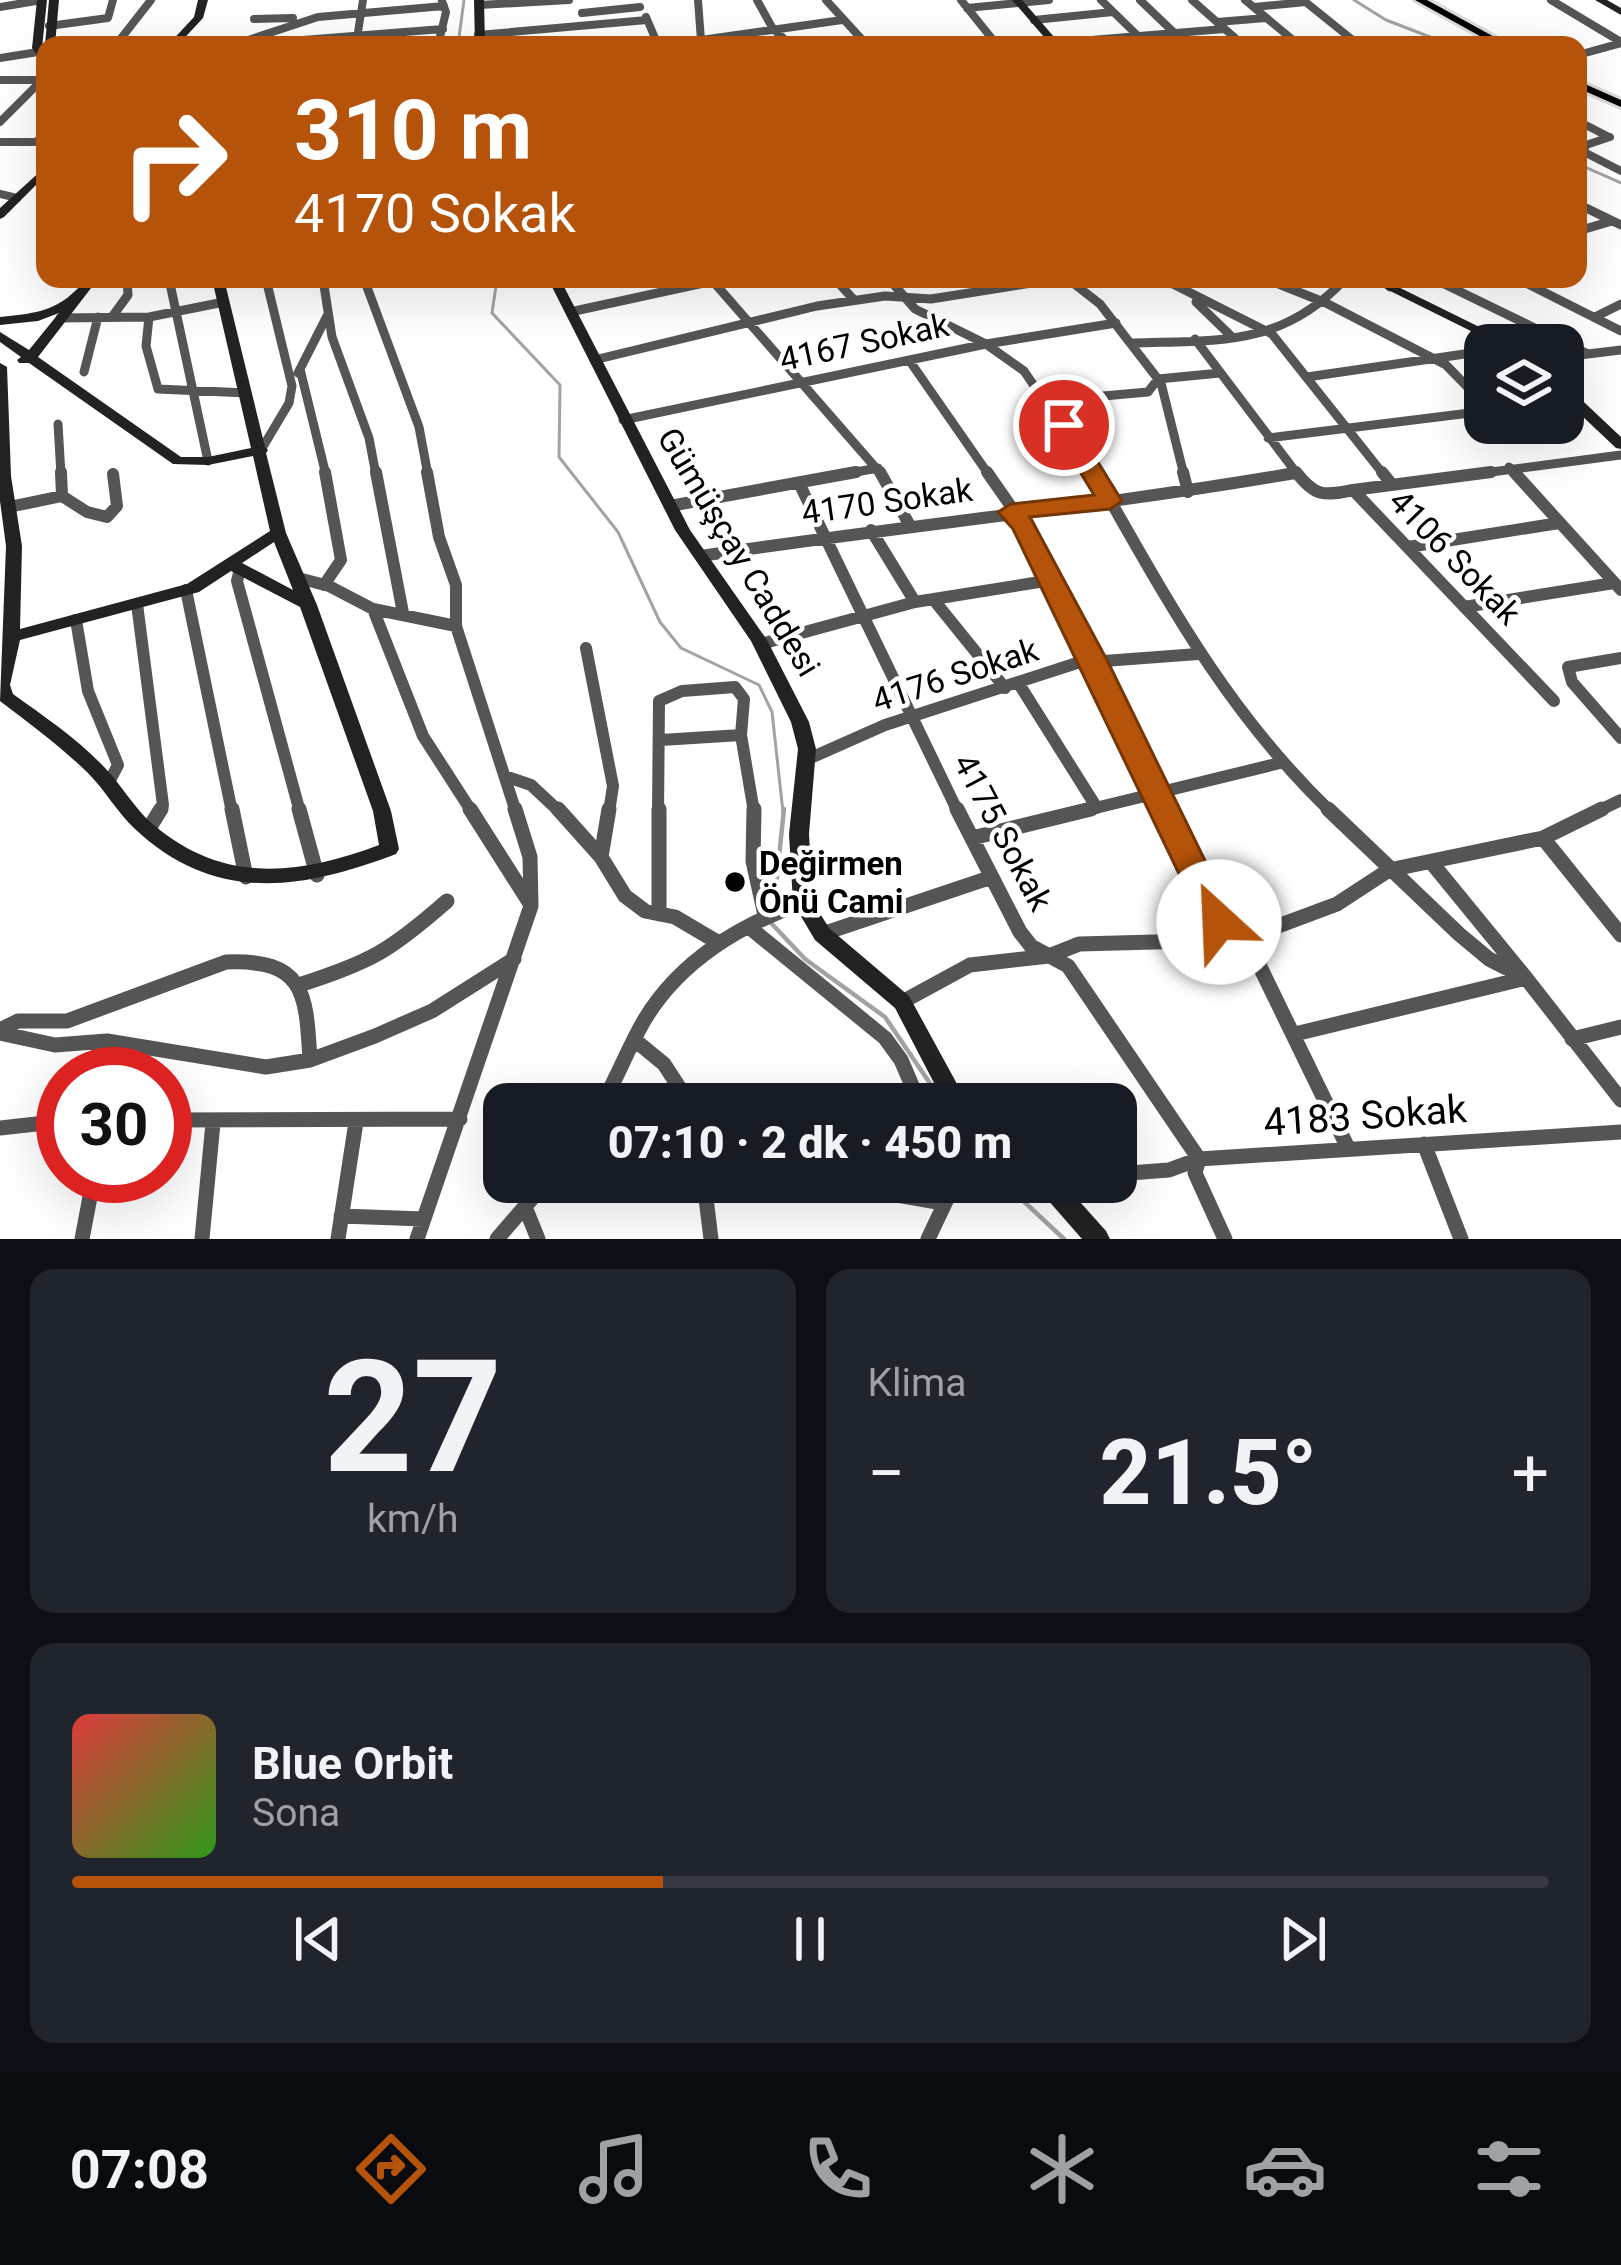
<!DOCTYPE html>
<html lang="tr">
<meta charset="utf-8">
<style>
:root{--surface:#171b24;--page:#20242c;--text:#f1f3f6;--muted:#9ea1a6;--line:#363941;--accent:#b45309}
body{margin:0;font-family:Roboto,sans-serif;background:var(--page);color:var(--text);height:100vh;display:flex;flex-direction:column;font-size:45px;white-space:nowrap}
*{box-sizing:border-box;margin:0}
p{font-size:39px;color:var(--muted)}
.icon{flex:none;width:66px;height:66px;fill:none;stroke:currentColor;stroke-width:2;stroke-linecap:round;stroke-linejoin:round}
.map{position:relative;height:1239px;overflow:hidden}
.side{display:flex;flex-direction:column;gap:30px;padding:30px;background:#0d0f14;flex:1}
.side>*{flex:none}
.hud{position:absolute;left:36px;top:36px;width:1551px;height:252px;border-radius:24px;box-shadow:0 12px 48px #0002;background:#b45309;color:#fff;overflow:hidden}
.tools{position:absolute;left:1464px;top:324px;display:grid;gap:24px}
.tools a{display:grid;place-items:center;width:120px;height:120px;border-radius:24px;background:var(--surface);box-shadow:0 12px 48px #0002;font-size:60px}
.speed{position:absolute;left:36px;top:1047px;display:flex;gap:24px;font-size:60px;font-weight:700;text-align:center}
.speed>*{display:grid;place-content:center;width:156px;height:156px;border-radius:50%;background:var(--surface);box-shadow:0 12px 48px #0002;line-height:1}
.speed .limit{border:18px solid #d22;background:#fff;color:#111}
.pin{position:absolute;display:grid;place-items:center;width:102px;height:102px;color:#fff;margin:-51px;border:6px solid #fff;border-radius:50%;box-shadow:0 3px 12px #0007}
.me{position:absolute;width:132px;margin:-66px;rotate:335deg;stroke-linejoin:round;filter:drop-shadow(0 0 9px #0008)}
.turn{display:flex;align-items:center;gap:42px;height:252px;padding:0 60px;font-size:54px}
.turn .icon{width:156px;height:156px;stroke-width:2.5}
.turn b{display:block;font-size:84px;line-height:102px}
.big{font-size:90px;font-weight:800;line-height:1.1}
.side .tile{flex:1;display:flex;flex-direction:column;justify-content:center;gap:18px;min-width:0;padding:0 42px;border-radius:24px;background:var(--page)}
.side .dial{align-items:center;gap:0}
.dial b{font-size:156px;line-height:1}
.song{display:flex;align-items:center;gap:36px}
.cover{width:144px;height:144px;border-radius:18px;background:linear-gradient(135deg,hsl(0 70% 55%),hsl(110 70% 35%))}
.played{height:12px;border-radius:6px;background:linear-gradient(90deg,var(--accent) 40%,var(--line) 40%)}
.keys{display:flex;justify-content:space-around;direction:ltr}
.heat{display:flex;justify-content:space-between;align-items:center;font-size:66px;direction:ltr}
.side .tiles{flex:1;display:grid;gap:30px;grid-template-columns:1fr 1fr}
.tile:last-child{grid-column:span 2}
.trip{position:absolute;left:483px;top:1083px;width:654px;height:120px;border-radius:24px;background:var(--surface);box-shadow:0 12px 48px #0002;font-weight:800;line-height:120px;text-align:center}
.menu{display:flex;height:192px;justify-content:space-around;align-items:center;background:#090b0e;color:var(--muted)}
.menu .icon{width:84px;height:84px}
.menu .selected{color:var(--accent)}
.menu b{font-size:54px;color:var(--text)}
.map>svg:first-child{display:block}
</style>
<div class="map">
<svg width="1621" height="1239" viewBox="0 0 1621 1239">
<rect width="100%" height="100%" fill="#fff"/>
<g fill="none" stroke-linecap="round" stroke-linejoin="round">
<path stroke="#a3a3a3" stroke-width="3" d="M 1354,0 L 1386,20 L 1451,45
M 458,45 L 464,0
M 1578,164 L 1621,183
M 497,279 L 492,313 L 560,385 L 559,457 L 618,532 L 660,622 L 681,648 L 759,685 L 772,712 L 783,812"/>
<path stroke="#a3a3a3" stroke-width="4.5" d="M 775,895 L 784,809
M 772,924 L 805,959 L 885,1017 L 944,1104
M 1003,1182 L 1064,1239"/>
<defs>
<path id="primary" d="M 1415,0 L 1427,0 L 1509,45 L 1496,45 Z
M 1578,81 L 1621,100 L 1621,107 L 1578,88 Z"/>
</defs>
<use href="#primary" stroke="#dbdbdb" stroke-width="6"/>
<path stroke="#555" stroke-width="8" d="M 698,0 L 701,40
M 757,0 L 773,29 L 791,45
M 826,0 L 867,45
M 961,0 L 997,45
M 1101,0 L 1137,35
M 1140,0 L 1187,45
M 1192,0 L 1243,45
M 1245,0 L 1299,45
M 1303,0 L 1359,45
M 1551,0 L 1621,42
M 479,5 L 569,0
M 0,7 L 42,0
M 1254,7 L 1306,2
M 967,8 L 1049,0
M 582,13 L 640,7
M 646,17 L 658,45
M 254,19 L 293,18
M 1034,20 L 1113,12
M 1217,22 L 1266,18
M 49,26 L 108,18 L 113,0
M 478,35 L 647,20
M 119,41 L 151,0
M 290,41 L 443,29
M 1055,43 L 1224,29
M 83,45 L 178,40
M 233,45 L 318,17 L 444,6
M 356,45 L 363,0
M 438,45 L 446,12 L 442,1
M 699,45 L 701,40 L 842,20
M 899,45 L 977,45
M 1578,55 L 1621,43
M 0,58 L 38,52
M 0,80 L 44,80
M 1578,121 L 1609,137
M 0,122 L 42,80
M 1610,137 L 1586,145 L 1584,152 L 1621,171
M 0,142 L 36,142 L 45,133
M 0,194 L 17,198
M 1578,204 L 1590,210"/>
<path stroke="#555" stroke-width="9" d="M 1584,207 L 1621,225
M 1578,231 L 1612,221
M 169,279 L 208,461
M 323,279 L 332,337 L 369,438 L 376,475
M 364,279 L 419,427 L 428,475
M 711,279 L 882,475
M 835,279 L 854,300
M 889,279 L 915,309 L 986,344 L 1024,371 L 1095,475
M 1068,279 L 1100,304 L 1161,383 L 1184,475
M 1163,279 L 1272,334 L 1384,475
M 1266,279 L 1326,303 L 1446,365 L 1485,405 L 1478,412 L 1268,438
M 1434,279 L 1588,354
M 1518,279 L 1621,331
M 1390,287 L 1413,279
M 1196,302 L 1232,337
M 570,312 L 722,279
M 112,317 L 128,295 L 127,279
M 149,317 L 146,346 L 158,389 L 247,393
M 1595,317 L 1621,304
M 60,318 L 149,317 L 224,302
M 1195,339 L 1298,475
M 1133,343 C 1219,340 1282,347 1345,279
M 1563,357 L 1621,350
M 594,360 L 817,306 L 885,296 L 931,299 L 1057,279
M 909,360 L 989,475
M 300,369 L 326,475
M 84,372 L 98,317
M 298,373 L 327,316
M 1307,377 L 1485,351
M 1047,401 L 1148,392 L 1158,379 L 1220,373
M 623,420 L 986,344 L 1116,323
M 58,424 L 61,475
M 261,450 L 289,403 L 292,386 L 266,279
M 1509,467 L 1516,475
M 839,475 L 878,468
M 1283,475 L 1295,473
M 1468,475 L 1621,455"/>
<path stroke="#555" stroke-width="12" d="M 61,472 L 62,496
M 376,472 L 403,613
M 427,472 L 439,537 L 456,585 L 456,626 L 516,812
M 880,472 L 909,524
M 987,472 L 1024,525 L 1169,812
M 1094,472 C 1166,598 1225,710 1331,812
M 1183,472 L 1188,492
M 1296,472 C 1315,497 1324,496 1353,490
M 1382,472 L 1390,482
M 1491,472 L 1353,490 L 1554,701
M 1514,472 L 1621,590
M 799,483 L 958,812
M 670,506 L 856,472
M 9,507 L 62,496 L 87,512 L 107,517 L 117,506 L 113,474
M 871,530 L 915,602
M 1408,547 L 1559,523
M 701,556 C 899,526 1098,507 1295,473
M 240,569 L 237,581 L 300,812
M 298,578 L 329,586 L 373,609 L 456,626
M 324,585 L 341,560 L 325,472
M 186,590 L 232,812
M 933,599 L 1005,688
M 137,604 L 163,805 L 159,812
M 1464,607 L 1614,583
M 373,609 L 423,736 L 472,812
M 76,620 L 88,691 L 118,765 L 108,784
M 761,644 L 915,602 L 1052,580
M 586,648 L 613,786 L 609,812
M 1621,658 L 1568,667 L 1572,682 L 1621,738
M 1019,684 L 1097,808
M 661,740 L 741,735
M 806,760 L 885,725 L 1077,663 L 1198,654
M 505,776 L 531,785 L 560,812
M 658,812 L 659,701 L 682,691 L 735,687 L 744,699 L 741,735 L 754,812
M 1079,812 L 1280,763
M 1596,812 L 1621,800"/>
<path stroke="#555" stroke-width="15" d="M 232,809 L 246,877
M 299,809 L 317,875
M 470,809 L 531,905
M 558,809 L 601,857 L 625,896 L 645,911 L 675,917 L 719,943
M 659,809 L 659,914
M 754,809 L 753,861 L 765,915
M 957,809 L 1020,932 L 1031,946 L 1068,966 L 1199,1159 L 1195,1173 L 1225,1239
M 1167,809 L 1219,922 L 1246,938 L 1348,1148
M 1328,809 L 1459,934 L 1489,959 L 1526,978 L 1621,1100
M 148,830 L 161,809
M 972,838 L 1091,809
M 1543,838 L 1621,935
M 601,857 L 609,809
M 749,927 L 885,1038 L 901,1060 L 920,1104
M 822,934 L 992,877
M 299,985 C 371,962 390,951 447,901
M 902,1002 L 970,965 L 1049,956 L 1079,944 L 1193,941 L 1217,934 L 1246,938 L 1337,904 L 1389,870 L 1543,838 L 1602,809
M 0,1030 L 18,1021 L 67,1021 L 226,962 C 306,959 306,994 310,1060
M 0,1033 L 55,1045 L 107,1041 L 266,1067 L 310,1060 L 375,1036 L 432,1011 L 514,959
M 1295,1034 L 1526,978 L 1431,862
M 1572,1039 L 1621,1027
M 636,1041 L 664,1064 L 690,1104
M 105,1074 L 107,1041
M 602,1104 C 618,1076 629,1046 645,1019 C 680,961 741,924 803,903
M 165,1120 L 460,1119
M 0,1128 L 63,1121
M 1424,1144 L 1461,1239
M 1116,1174 L 1169,1170 L 1199,1159 L 1621,1132
M 704,1182 L 711,1239
M 822,1182 L 943,1203
M 525,1207 L 538,1239
M 341,1216 L 424,1219
M 82,1239 L 94,1176
M 202,1239 L 213,1123
M 338,1239 L 356,1122
M 417,1239 L 531,906 L 530,857 L 515,809
M 497,1239 L 546,1182
M 928,1239 L 955,1182"/>
<path fill="#222" fill-rule="evenodd" d="M 37,0 L 47,0 L 42,48 L 45,53 L 45,63 L 42,62 L 32,48 Z
M 49,0 L 59,0 L 55,45 L 45,45 Z
M 198,0 L 208,0 L 203,18 L 178,45 L 168,45 L 194,17 Z
M 474,0 L 484,0 L 485,45 L 475,45 Z
M 1012,0 L 1022,0 L 1061,45 L 1051,45 Z
M 1595,0 L 1607,0 L 1621,8 L 1621,15 Z
M 45,167 L 45,176 L 4,217 L 0,219 L 0,208 Z
M 86,279 L 98,279 L 38,357 L 181,457 L 208,457 L 251,448 L 212,279 L 224,279 L 265,447 L 268,450 L 266,453 L 286,533 L 317,605 L 391,811 L 399,849 L 396,854 C 301,890 215,904 135,829 C 117,812 105,790 87,772 C 60,746 30,724 0,701 L 6,546 L 0,501 L 0,363 L 7,367 L 11,476 L 22,546 L 20,629 L 187,584 L 270,531 L 253,456 L 208,465 L 173,464 L 29,363 L 19,363 L 17,360 L 21,357 L 0,342 L 0,332 L 29,350 L 59,313 L 38,321 L 0,325 L 0,317 C 39,313 60,311 86,279 ZM 274,542 L 293,590 L 242,563 ZM 231,571 L 300,607 L 373,811 L 379,845 C 294,877 218,884 147,819 C 132,804 121,785 106,769 C 79,740 45,717 13,694 L 10,685 L 20,640 L 199,592 Z
M 548,279 L 560,279 L 690,530 L 767,640 L 809,722 L 816,749 L 809,834 L 813,902 L 829,928 L 909,996 L 968,1104 L 945,1104 L 895,1008 L 815,940 L 793,903 L 789,834 L 798,749 L 791,722 L 751,641 L 675,530 Z
M 1366,279 L 1382,279 L 1516,345 L 1499,345 Z
M 1563,386 L 1568,387 L 1621,437 L 1621,449 L 1616,448 L 1563,398 Z
M 1028,1182 L 1063,1183 L 1106,1231 L 1110,1239 L 1082,1239 L 1047,1199 L 1032,1190 Z"/>
<use href="#primary" fill="#000" fill-rule="evenodd"/>
</g>
<path fill="#b45309" stroke="#753606" stroke-width="3" d="M 1064,418 L 1072,420 L 1122,501 L 1110,509 L 1030,517 L 1108,662 L 1235,922 L 1230,932 L 1219,935 L 1207,932 L 1013,529 L 998,512 L 1011,504 L 1094,495 L 1052,425 Z"/>
<circle fill="#000" stroke="#fff" stroke-width="4.5" cx="735" cy="882" r="12"/>
<g text-anchor="middle" dominant-baseline="central" stroke-width="9" stroke-linejoin="round" paint-order="stroke">
<g font-size="33" fill="#000" stroke="#fff">
<text transform="translate(864 342) rotate(-12)">4167 Sokak</text>
<text transform="translate(887 501) rotate(-8)">4170 Sokak</text>
<text transform="translate(739 552) rotate(59)">Gümüşçay Caddesi</text>
<text transform="translate(1455 557) rotate(46)">4106 Sokak</text>
<text transform="translate(955 675) rotate(-18)">4176 Sokak</text>
<text transform="translate(1003 832) rotate(62)">4175 Sokak</text>
</g>
<g font-size="33" font-weight="bold" fill="#000" stroke="#fff" text-anchor="start">
<text x="759" y="863">Değirmen<tspan x="759" dy="38">Önü Cami</tspan></text>
</g>
<g font-size="39" fill="#000" stroke="#fff">
<text transform="translate(1365 1116) rotate(-4)">4183 Sokak</text>
</g>
</g>
</svg>
<div class="tools">
<a><svg class="icon" aria-label="layers" viewBox="0 0 24 24"><path d="M12 4l9 5-9 5-9-5zM3 14l9 5 9-5"/></svg></a>
</div>
<div class="speed"><div class="limit">30</div></div>
<div class="pin" style="left:1064px;top:425px;background:#d93025"><svg class="icon" aria-label="arrive" viewBox="0 0 24 24"><path d="M6 21V4h12l-3 4 3 4H6"/></svg></div>
<svg class="me" style="left:1219px;top:922px" viewBox="-20 -20 40 40"><circle r="19" fill="#fff"/><path d="M0-13L10 11 0 6-10 11z" fill="#b45309"/></svg>
<div class="trip">07:10 · 2 dk · 450 m</div>
<div class="hud">
<div class="turn"><svg class="icon" aria-label="right" viewBox="0 0 24 24"><path d="M7 20v-9h11M14 6l5 5-5 5"/></svg><div><b>310 m</b>4170 Sokak</div></div>
</div>
</div>
<section class="side">
<div class="tiles">
<div class="tile dial"><b>27</b><p>km/h</p></div>
<div class="tile"><p>Klima</p>
<div class="heat"><a>−</a><b class="big">21.5°</b><a>+</a></div>
</div>
<div class="tile">
<div class="song"><i class="cover"></i><div><b>Blue Orbit</b><p>Sona</p></div></div>
<div class="played"></div>
<div class="keys"><svg class="icon" aria-label="previous" viewBox="0 0 24 24"><path d="M18 5L8 12l10 7zM5 5v14"/></svg><svg class="icon" aria-label="pause" viewBox="0 0 24 24"><path d="M8 5v14M16 5v14"/></svg><svg class="icon" aria-label="next" viewBox="0 0 24 24"><path d="M6 5l10 7-10 7zM19 5v14"/></svg></div>
</div>
</div>
</section>
<nav class="menu">
<b>07:08</b>
<svg class="icon selected" aria-label="directions" viewBox="0 0 24 24"><path d="M12 3l9 9-9 9-9-9zM9 14v-3h6M13 9l2 2-2 2"/></svg>
<svg class="icon" aria-label="music" viewBox="0 0 24 24"><path d="M9 18V5l10-2v13"/><circle cx="6" cy="18" r="3"/><circle cx="16" cy="16" r="3"/></svg>
<svg class="icon" aria-label="phone" viewBox="0 0 24 24"><path d="M5 4h4l2 5-3 2q2 4 5 5l2-3 5 2v4C11 20 4 13 5 4z"/></svg>
<svg class="icon" aria-label="climate" viewBox="0 0 24 24"><path d="M12 3v18M4 7l16 10M4 17L20 7"/></svg>
<svg class="icon" aria-label="car" viewBox="0 0 24 24"><path d="M5 17H2v-5l4-1 3-4h7l3 4 3 1v5h-3M9 17h6M6 11h13"/><circle cx="7" cy="17" r="2"/><circle cx="17" cy="17" r="2"/></svg>
<svg class="icon" aria-label="filters" viewBox="0 0 24 24"><path d="M4 7h16M4 17h16"/><circle cx="9" cy="7" r="2"/><circle cx="15" cy="17" r="2"/></svg>
</nav>
